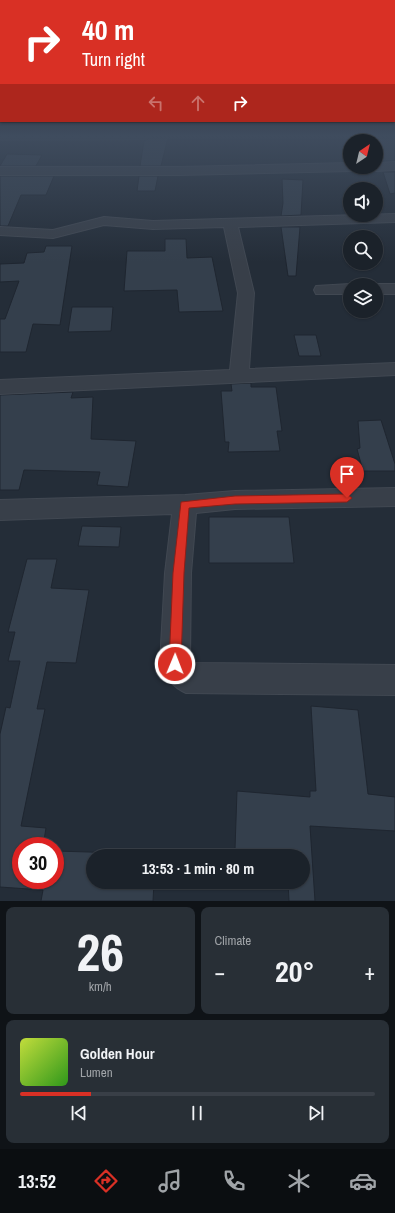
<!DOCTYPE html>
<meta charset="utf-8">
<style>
:root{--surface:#1b222a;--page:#282f36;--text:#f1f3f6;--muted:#a0a4a8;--line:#393f47;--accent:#d93025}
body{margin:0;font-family:"Archivo Narrow",sans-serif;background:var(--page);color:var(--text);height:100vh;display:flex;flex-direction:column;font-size:15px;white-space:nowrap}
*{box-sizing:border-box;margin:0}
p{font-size:13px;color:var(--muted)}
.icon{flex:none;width:22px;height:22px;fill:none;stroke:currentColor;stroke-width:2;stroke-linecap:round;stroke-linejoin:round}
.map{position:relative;height:901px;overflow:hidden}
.details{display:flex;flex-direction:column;gap:6px;padding:6px;background:#0f1317;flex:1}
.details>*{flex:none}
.banner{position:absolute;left:0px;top:0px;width:395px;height:122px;box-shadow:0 1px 3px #0004,0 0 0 1px var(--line);background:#d93025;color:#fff;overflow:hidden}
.needle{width:26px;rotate:35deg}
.buttons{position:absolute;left:343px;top:134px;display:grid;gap:8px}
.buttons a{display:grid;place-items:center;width:40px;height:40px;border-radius:50%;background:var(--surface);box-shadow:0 1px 3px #0004,0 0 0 1px var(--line);font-size:20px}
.speed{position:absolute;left:12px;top:837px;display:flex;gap:8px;font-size:20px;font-weight:700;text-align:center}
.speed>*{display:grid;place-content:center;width:52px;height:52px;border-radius:50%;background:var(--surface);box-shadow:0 1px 3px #0004,0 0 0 1px var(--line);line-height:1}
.speed .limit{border:6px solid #d22;background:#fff;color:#111}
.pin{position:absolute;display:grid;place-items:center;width:34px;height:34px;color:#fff;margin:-41px -17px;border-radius:50% 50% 50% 0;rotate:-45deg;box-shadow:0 0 4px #0007}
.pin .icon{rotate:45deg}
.me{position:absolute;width:44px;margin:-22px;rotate:1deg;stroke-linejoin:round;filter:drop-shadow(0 0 3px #0008)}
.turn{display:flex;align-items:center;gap:14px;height:84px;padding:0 16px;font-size:18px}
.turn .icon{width:52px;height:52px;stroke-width:2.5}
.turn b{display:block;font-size:28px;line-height:34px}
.lanes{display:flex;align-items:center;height:38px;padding:0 16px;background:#0003;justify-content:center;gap:20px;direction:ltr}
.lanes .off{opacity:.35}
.big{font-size:30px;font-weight:700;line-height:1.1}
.details .card{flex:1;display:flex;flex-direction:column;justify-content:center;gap:6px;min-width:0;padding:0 14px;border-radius:8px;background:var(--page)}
.details .dial{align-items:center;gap:0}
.dial b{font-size:52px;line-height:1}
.song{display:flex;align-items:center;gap:12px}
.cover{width:48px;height:48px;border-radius:6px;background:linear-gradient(135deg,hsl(70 70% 55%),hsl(110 70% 35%))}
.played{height:4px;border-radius:2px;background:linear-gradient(90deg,var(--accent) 20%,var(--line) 20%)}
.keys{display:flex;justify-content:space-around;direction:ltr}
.heat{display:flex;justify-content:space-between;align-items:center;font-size:22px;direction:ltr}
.details .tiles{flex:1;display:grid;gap:6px;grid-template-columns:1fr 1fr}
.card:last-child{grid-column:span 2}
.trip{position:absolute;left:86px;top:849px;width:224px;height:40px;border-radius:20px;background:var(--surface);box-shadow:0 1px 3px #0004,0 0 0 1px var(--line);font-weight:700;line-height:40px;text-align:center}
.menu{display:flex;height:64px;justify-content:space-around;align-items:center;background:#0b0e11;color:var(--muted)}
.menu .icon{width:28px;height:28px}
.menu .current{color:var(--accent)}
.menu b{font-size:18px;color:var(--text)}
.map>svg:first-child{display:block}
</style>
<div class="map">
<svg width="395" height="901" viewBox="0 0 395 901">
<rect width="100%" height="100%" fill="#242d38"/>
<path fill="#343f4c" stroke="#1f2630" d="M 151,137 L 168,138 L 161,166 L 140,166 L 144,141 Z
M 374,138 L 395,138 L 395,161 L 380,161 L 376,141 Z
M 7,154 L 42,155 L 36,166 L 0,166 Z
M 383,172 L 395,172 L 395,193 L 390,194 Z
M 0,176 L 54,176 L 46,195 L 21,195 L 8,226 L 0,226 Z
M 139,176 L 158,176 L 155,191 L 137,191 Z
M 282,179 L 303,180 L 301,215 L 281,216 L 283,203 Z
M 281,227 L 300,227 L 296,276 L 288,276 Z
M 165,239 L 186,239 L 187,258 L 212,257 L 223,311 L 179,312 L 177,290 L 124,291 L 127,251 L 165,251 Z
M 46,246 L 72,246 L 60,325 L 33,324 L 26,352 L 0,352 L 0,319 L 5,319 L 19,281 L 0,282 L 0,264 L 24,263 L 27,253 L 44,252 Z
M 72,307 L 113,307 L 111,331 L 68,332 Z
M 294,335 L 316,335 L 321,356 L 299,356 Z
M 251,383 L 251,387 L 276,387 L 282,431 L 277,431 L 280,451 L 228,452 L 229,442 L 225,442 L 221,391 L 232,391 L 231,384 Z
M 73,392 L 71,398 L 93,397 L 91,439 L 136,441 L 128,487 L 97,485 L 100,472 L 24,470 L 19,490 L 0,490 L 0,395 Z
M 381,420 L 395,464 L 395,471 L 363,471 L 357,449 L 360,448 L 358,421 Z
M 209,517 L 289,517 L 294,563 L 209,563 Z
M 82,526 L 121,527 L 119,547 L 78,546 Z
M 27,559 L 57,559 L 51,588 L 89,590 L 76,663 L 47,662 L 37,709 L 45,709 L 21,826 L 46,828 L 43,846 L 21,846 L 21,880 L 55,880 L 55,851 L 156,854 L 156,856 L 93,856 L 93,882 L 154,882 L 153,901 L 41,901 L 43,890 L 0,887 L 0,734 L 6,707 L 10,708 L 20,661 L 8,661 L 15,632 L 8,632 Z
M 311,706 L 358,710 L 368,794 L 395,797 L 395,831 L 310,826 L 315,901 L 289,901 L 288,882 L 303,882 L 303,856 L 286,856 L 286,854 L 235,849 L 237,791 L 310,797 L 310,791 L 316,791 Z"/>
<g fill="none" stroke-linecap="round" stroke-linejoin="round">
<defs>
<path id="minor" d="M 0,136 L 151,136 L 145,139 L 0,140 Z
M 395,162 L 395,170 L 376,171 L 370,167 L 376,167 L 376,163 Z
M 350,163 L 350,167 L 358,167 L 352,171 L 180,175 L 0,175 L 0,167 L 180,167 Z
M 395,214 L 395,222 L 238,227 L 254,293 L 249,369 L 395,363 L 395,375 L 0,394 L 0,380 L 230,370 L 238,293 L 224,227 L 153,229 L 104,225 L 53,238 L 0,235 L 0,227 L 53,230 L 104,217 L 153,221 Z
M 350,284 L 354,285 L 350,285 L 350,294 L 316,294 L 314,290 L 316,286 Z
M 376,284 L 395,284 L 395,294 L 376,294 L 376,285 L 372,285 Z
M 395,488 L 395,506 L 235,509 L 196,513 L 191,573 L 190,659 L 193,663 L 395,665 L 395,695 L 186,693 C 172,687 166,677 160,664 L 165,573 L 172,514 L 0,520 L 0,500 L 185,495 L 235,491 Z"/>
</defs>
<use href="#minor" stroke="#414852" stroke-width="2"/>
<use href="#minor" fill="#383f49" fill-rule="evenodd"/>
</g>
<linearGradient id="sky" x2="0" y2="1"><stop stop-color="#14191f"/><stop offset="0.52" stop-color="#3f4c5e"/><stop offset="1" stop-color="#3f4c5e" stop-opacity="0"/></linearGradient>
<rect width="395" height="262" fill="url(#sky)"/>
<path fill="#d93025" stroke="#8d1f18" d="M 347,494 L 352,498 L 347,502 L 235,504 L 189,508 L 184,573 L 181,664 L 179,668 L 175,670 L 171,668 L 169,664 L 173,573 L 181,502 L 235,496 Z"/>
</svg>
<div class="buttons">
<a><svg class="needle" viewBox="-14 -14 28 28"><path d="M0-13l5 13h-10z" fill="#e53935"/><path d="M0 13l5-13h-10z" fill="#a0a4a8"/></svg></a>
<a><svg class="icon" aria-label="sound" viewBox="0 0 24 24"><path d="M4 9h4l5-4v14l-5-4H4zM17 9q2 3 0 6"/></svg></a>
<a><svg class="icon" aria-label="search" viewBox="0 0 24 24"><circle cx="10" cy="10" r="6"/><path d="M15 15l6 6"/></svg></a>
<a><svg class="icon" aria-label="layers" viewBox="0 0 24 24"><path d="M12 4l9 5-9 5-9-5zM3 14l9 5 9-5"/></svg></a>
</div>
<div class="speed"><div class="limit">30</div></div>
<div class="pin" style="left:347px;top:498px;background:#d93025"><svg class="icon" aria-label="arrive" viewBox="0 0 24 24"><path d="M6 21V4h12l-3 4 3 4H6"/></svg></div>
<svg class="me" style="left:175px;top:664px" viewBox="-20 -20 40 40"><circle r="17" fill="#d93025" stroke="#fff" stroke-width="3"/><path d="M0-11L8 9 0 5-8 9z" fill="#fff"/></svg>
<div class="trip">13:53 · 1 min · 80 m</div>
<div class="banner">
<div class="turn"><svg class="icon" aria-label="right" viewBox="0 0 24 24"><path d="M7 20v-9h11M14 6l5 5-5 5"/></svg><div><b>40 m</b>Turn right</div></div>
<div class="lanes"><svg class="icon off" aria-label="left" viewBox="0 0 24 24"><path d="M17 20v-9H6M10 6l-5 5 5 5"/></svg><svg class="icon off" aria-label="ahead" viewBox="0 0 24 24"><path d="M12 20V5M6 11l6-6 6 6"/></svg><svg class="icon" aria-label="right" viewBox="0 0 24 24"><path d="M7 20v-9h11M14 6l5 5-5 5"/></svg></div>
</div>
</div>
<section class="details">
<div class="tiles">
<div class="card dial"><b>26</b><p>km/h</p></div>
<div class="card"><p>Climate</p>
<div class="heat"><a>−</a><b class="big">20°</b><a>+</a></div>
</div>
<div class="card">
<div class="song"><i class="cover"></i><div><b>Golden Hour</b><p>Lumen</p></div></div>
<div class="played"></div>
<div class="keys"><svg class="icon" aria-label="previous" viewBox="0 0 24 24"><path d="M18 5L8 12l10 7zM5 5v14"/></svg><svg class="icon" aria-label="pause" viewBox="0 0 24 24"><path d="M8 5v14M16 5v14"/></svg><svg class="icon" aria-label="next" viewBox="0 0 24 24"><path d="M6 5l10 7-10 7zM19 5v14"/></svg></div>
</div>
</div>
</section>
<nav class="menu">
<b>13:52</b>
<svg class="icon current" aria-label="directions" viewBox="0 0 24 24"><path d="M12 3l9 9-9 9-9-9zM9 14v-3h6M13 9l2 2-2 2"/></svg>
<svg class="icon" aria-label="music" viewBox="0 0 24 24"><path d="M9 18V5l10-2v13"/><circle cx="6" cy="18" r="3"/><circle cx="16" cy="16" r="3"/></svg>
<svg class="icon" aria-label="phone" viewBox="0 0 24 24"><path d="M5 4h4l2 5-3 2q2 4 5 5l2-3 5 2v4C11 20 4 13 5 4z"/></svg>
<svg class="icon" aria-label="climate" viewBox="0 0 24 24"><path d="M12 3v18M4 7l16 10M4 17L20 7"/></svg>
<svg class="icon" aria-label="car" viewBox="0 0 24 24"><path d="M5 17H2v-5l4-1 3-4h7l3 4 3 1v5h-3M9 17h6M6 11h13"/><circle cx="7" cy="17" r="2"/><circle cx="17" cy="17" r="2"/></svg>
</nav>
